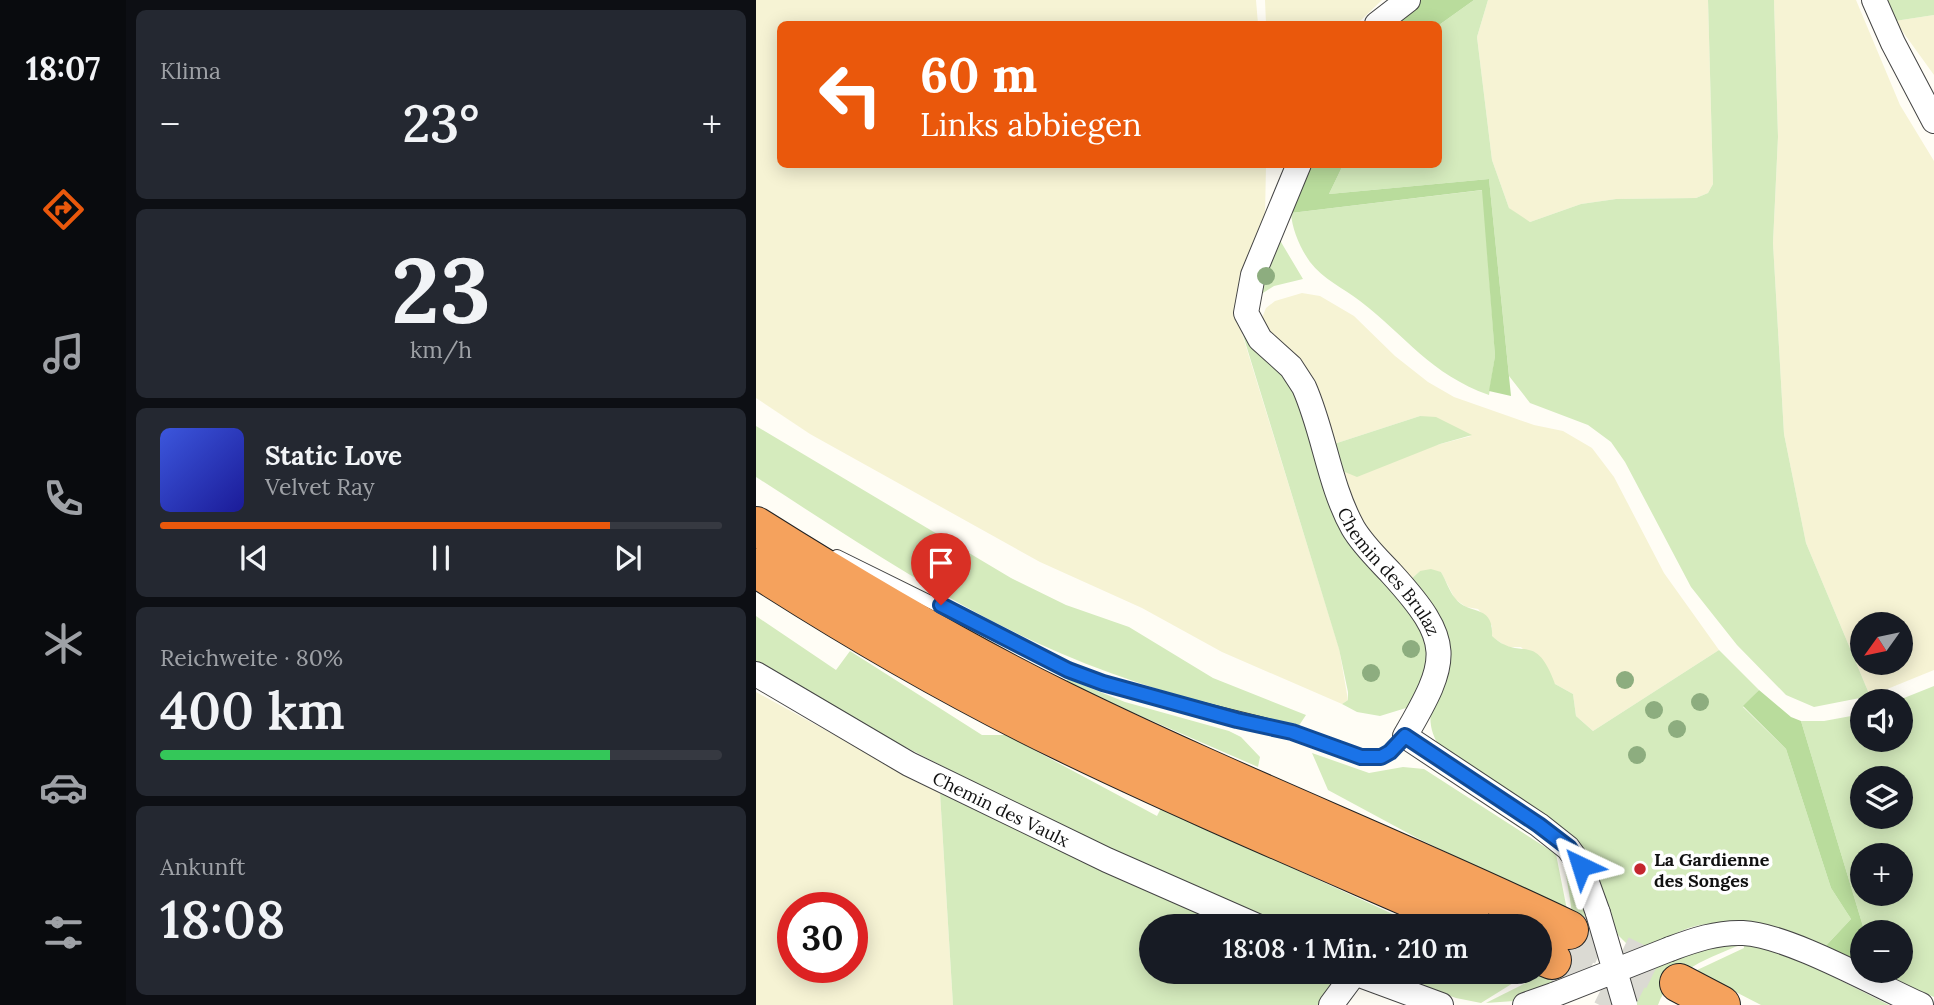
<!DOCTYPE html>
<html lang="de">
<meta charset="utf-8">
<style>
:root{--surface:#171b24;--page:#242831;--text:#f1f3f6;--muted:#9ea1a6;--line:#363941;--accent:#ea580c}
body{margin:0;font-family:Lora,serif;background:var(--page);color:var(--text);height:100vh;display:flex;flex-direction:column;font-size:26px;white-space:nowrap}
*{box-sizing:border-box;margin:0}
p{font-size:23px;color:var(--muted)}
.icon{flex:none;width:38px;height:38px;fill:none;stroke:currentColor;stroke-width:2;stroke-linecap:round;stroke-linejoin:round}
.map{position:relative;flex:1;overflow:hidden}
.side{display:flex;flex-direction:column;gap:10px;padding:10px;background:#0d0f14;width:630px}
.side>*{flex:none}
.banner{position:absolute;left:21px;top:21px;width:665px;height:147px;border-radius:10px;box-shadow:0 4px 18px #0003;background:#ea580c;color:#fff;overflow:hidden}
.needle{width:46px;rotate:237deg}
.buttons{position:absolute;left:1094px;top:612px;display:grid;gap:14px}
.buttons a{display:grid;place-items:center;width:63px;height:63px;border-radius:50%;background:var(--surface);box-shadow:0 4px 18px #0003;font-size:35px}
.speed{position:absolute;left:21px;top:892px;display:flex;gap:14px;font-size:35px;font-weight:700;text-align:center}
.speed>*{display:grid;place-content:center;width:91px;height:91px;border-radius:50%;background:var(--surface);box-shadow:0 4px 18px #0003;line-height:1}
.speed .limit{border:10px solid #d22;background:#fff;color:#111}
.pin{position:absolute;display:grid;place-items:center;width:60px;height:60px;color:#fff;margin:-72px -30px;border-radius:50% 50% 50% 0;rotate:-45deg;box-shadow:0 0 7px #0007}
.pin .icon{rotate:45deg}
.me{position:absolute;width:77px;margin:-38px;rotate:319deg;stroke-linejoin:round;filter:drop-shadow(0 0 5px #0008)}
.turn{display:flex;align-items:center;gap:24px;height:147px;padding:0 28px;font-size:32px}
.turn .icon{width:91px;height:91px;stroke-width:2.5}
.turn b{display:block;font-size:49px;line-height:60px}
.big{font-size:52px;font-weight:600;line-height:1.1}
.side .card{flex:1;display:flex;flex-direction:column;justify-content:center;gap:10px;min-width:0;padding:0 24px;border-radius:10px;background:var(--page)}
.side .dial{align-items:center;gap:0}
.dial b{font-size:91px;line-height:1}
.song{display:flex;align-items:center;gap:21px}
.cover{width:84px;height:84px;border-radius:10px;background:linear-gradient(135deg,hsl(230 70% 55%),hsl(240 70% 35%))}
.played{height:7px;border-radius:4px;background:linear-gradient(90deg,var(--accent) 80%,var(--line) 80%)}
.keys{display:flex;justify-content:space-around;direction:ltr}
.heat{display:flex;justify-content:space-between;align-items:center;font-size:38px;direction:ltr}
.charge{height:10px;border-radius:5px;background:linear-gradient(90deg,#34c759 80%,var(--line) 0)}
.trip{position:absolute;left:383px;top:914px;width:413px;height:70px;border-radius:35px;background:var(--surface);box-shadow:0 4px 18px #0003;font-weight:600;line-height:70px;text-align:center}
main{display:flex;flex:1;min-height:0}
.tabs{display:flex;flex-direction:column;width:126px;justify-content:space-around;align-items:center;background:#090b0e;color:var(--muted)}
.tabs .icon{width:49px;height:49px}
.tabs .on{color:var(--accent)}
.tabs b{font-size:32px;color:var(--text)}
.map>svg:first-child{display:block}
</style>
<main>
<nav class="tabs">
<b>18:07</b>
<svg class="icon on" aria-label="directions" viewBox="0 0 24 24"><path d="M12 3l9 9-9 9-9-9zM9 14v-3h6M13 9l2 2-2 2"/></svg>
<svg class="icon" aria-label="music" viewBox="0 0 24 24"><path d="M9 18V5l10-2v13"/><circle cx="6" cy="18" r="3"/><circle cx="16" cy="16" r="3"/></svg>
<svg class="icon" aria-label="phone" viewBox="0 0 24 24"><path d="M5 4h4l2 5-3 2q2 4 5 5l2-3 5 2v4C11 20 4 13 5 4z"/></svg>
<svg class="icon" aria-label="climate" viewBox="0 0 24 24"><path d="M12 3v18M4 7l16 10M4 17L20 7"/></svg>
<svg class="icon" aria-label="car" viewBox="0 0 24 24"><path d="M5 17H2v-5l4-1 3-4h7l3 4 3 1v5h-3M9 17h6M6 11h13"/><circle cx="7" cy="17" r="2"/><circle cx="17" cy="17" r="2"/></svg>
<svg class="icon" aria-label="filters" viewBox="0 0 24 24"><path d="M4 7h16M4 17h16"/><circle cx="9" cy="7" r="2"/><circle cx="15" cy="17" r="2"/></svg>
</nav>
<section class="side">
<div class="card"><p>Klima</p>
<div class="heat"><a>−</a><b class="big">23°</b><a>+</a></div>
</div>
<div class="card dial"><b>23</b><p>km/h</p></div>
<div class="card">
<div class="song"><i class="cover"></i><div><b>Static Love</b><p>Velvet Ray</p></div></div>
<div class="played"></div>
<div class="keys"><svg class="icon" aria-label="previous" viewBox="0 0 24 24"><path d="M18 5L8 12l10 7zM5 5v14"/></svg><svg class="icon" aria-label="pause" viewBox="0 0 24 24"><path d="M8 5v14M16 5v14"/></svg><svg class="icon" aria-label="next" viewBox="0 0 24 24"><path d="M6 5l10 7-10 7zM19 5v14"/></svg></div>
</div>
<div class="card"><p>Reichweite · 80%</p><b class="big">400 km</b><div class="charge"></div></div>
<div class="card"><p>Ankunft</p><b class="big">18:08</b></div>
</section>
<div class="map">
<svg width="1178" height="1005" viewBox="0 0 1178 1005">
<rect width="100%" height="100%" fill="#fffdf5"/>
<path fill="#f6f3d4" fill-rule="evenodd" d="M 0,0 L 500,0 L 502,24 L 24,24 L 24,164 L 510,165 L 509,217 L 484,327 L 583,648 L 592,700 L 586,704 L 466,652 L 386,608 L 284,562 L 54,434 L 0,398 Z
M 509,0 L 626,0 L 601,24 L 510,24 Z
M 732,0 L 952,0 L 957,184 L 952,193 L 940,198 L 860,199 L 825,204 L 774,222 L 765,218 L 753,208 L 736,160 L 721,37 Z
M 1018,0 L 1100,0 L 1144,105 L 1178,161 L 1178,670 L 1114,696 L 1050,543 L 1028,434 L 1017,243 L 1022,137 ZM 1106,625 L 1144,625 L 1144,663 L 1106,663 Z
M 1178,15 L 1178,75 L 1139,21 Z
M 546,293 L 564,296 L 598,316 L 639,356 L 672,382 L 698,397 L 778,425 L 807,431 L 836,448 L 858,477 L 908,573 L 963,650 L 837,731 L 820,716 L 817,694 L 799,684 L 765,647 L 751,647 L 735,636 L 736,626 L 722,609 L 710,607 L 699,599 L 685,572 L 664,571 L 653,581 L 602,519 L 584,470 L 715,436 L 664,416 L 578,444 L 506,318 L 510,308 L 519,301 Z
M 0,692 L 184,793 L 197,1005 L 0,1005 ZM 37,908 L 96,908 L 96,968 L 37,968 Z"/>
<path fill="#d5ebbd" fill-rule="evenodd" d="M 718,0 L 732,0 L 721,37 L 736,160 L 753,208 L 774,222 L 825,204 L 860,199 L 940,198 L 952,193 L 957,184 L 952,0 L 1018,0 L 1022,137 L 1017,243 L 1028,434 L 1050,543 L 1114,696 L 1058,707 L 1030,695 L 981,645 L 935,587 L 869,462 L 855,442 L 832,425 L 774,403 L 753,376 L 733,179 L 573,194 L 587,165 L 682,164 L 683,25 Z
M 1130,0 L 1178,0 L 1178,15 L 1139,21 Z
M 727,190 L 739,356 L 733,395 C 674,374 651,337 604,301 C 587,288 567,279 554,262 C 544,248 536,229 535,213 Z
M 522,237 L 547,279 L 518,286 L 499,298 Z
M 487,335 L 511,355 L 539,386 L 579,508 L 662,617 L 674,660 L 658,700 L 650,708 L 624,716 L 601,712 L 586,704 L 592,700 L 592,692 L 583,649 Z
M 664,416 L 680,417 L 716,435 L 684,444 L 601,477 L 584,470 L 578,444 Z
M 0,426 L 255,578 L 310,605 L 373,627 L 457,678 L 550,715 L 542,727 C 461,708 381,686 304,653 C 196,607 98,540 0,477 Z
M 675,569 L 685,572 C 690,580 693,591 699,598 C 712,616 738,603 736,636 C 765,663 779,629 799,684 L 817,694 L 820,716 L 837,731 L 963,650 L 1003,690 L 987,707 L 1030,749 L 1075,888 L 1095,919 L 1065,951 C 1026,938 987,918 945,925 C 919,929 900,949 873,946 L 862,935 L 837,869 L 815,834 L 686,751 C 651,699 708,684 691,634 C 684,614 666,597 653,581 L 664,571 Z
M 0,616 L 80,670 L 94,651 L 226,735 L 250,735 L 401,816 L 405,808 L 663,926 L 528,926 L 318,834 L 130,737 L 0,661 Z
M 312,679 L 369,702 L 473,731 L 485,737 L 504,757 L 502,767 L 309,683 Z
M 1178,686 L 1178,997 L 1122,974 L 1121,971 L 1144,971 L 1144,933 L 1109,933 L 1045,721 L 1068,721 L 1106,714 L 1106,740 L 1144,740 L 1144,702 L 1138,702 ZM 1106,779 L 1144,779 L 1144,817 L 1106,817 ZM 1106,856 L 1144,856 L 1144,894 L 1106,894 Z
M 556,753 L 613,773 L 647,767 L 668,769 L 800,854 L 811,910 L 661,838 L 572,790 Z
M 184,793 L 479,926 L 396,926 L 396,971 L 568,971 L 577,985 L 567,1005 L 197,1005 Z
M 806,854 L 815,865 L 841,932 L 838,951 L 830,968 L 817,980 L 758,1001 L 730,1003 C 827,954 826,962 806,854 Z
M 980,940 L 1020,948 L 1133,1005 L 1005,1005 L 939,971 L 988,948 L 988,943 C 955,958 915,969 902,1005 L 881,1005 C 879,958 946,950 980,940 Z
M 622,971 L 769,971 L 773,973 L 725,1003 L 700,998 Z"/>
<path fill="#b9dc9c" d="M 664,0 L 718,0 L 683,25 L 632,24 Z
M 553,165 L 587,165 L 573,194 L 733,179 L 755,396 L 733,391 L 739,356 L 726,190 L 535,213 Z
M 1003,690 L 1035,717 L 1045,721 L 1109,933 L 1106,933 L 1106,967 L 1065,951 L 1095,919 L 1075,888 L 1030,749 L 987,706 Z"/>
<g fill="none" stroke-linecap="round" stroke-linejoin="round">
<path stroke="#dbdad3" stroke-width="38" stroke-dasharray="38 19" stroke-linecap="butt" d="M 813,930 L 923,983
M 796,960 L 886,1005"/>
<defs>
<path id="service" d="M 81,556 L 312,670 C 386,698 462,711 538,732 C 557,737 600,758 614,758 C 630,759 639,747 649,736"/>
<g id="minor">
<path d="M 1118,0 L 1137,43 L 1178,121"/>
<path d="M 621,24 L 652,0"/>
<path id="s1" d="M 543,164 L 497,275 L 490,313 L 504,339 L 535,367 L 548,387 C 568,432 573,485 597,528 C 607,545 622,559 635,573 C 698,642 694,659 649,736 L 783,825 L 812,848 L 825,866 L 842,913"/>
<path id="s2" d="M 0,674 L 153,764 L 351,860 L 501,926"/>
<path d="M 914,949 C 938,940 961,932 987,933 C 1032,935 1120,985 1165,1005"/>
<path d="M 593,971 L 685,1005"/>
<path d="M 575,1005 L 598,974"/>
<path d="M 769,1005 L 800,994"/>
</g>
<path id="motorway" d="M 0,526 C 100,589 201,649 307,701 C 474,783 646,850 813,930
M 0,568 C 98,631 200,690 305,741 C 441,807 580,865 718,926
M 784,955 L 796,960
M 923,983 L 965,1005"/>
</defs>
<use href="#service" stroke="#444" stroke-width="14"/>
<use href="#minor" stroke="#444" stroke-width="26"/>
<use href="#motorway" stroke="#222" stroke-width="40"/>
<use href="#service" stroke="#fff" stroke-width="12"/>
<use href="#minor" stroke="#fff" stroke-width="24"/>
<use href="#motorway" stroke="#f5a25d" stroke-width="38"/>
<defs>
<path id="minor-bridge" d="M 842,913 L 869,1005
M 800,994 L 914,949"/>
</defs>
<use href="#minor-bridge" stroke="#444" stroke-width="26" stroke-linecap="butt"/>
<use href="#minor-bridge" stroke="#fff" stroke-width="24"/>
</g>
<g fill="#8dad7f">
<circle cx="510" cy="276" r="9"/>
<circle cx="655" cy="649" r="9"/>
<circle cx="615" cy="673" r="9"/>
<circle cx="869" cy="680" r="9"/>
<circle cx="944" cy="702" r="9"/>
<circle cx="898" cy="710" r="9"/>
<circle cx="921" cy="729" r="9"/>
<circle cx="881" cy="755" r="9"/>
</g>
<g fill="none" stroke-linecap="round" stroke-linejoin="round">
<defs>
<path id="route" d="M 185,605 L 312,670 L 347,683 L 481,720 L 536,732 L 605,757 L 625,757 L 634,752 L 649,736 L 783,825 L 813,848 L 825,866"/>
</defs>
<use href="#route" stroke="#114b97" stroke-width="18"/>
<use href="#route" stroke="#1a73e8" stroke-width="12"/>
</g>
<circle fill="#c4262e" stroke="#fff" stroke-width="2.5" cx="884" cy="869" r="7"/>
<g text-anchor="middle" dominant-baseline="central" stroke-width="7" stroke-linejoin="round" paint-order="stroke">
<g font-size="18" fill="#111" stroke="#fff">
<text stroke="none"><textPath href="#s1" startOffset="460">Chemin des Brulaz</textPath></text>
<text stroke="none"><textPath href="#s2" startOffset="280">Chemin des Vaulx</textPath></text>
</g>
<g font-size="18" font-weight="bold" fill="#111" stroke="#fff" text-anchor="start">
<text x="898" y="859">La Gardienne<tspan x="898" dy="21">des Songes</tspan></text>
</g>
</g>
</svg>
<div class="buttons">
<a><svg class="needle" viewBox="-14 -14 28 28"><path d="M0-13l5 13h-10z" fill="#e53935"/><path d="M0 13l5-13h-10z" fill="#9ea1a6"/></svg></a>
<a><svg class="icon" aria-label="sound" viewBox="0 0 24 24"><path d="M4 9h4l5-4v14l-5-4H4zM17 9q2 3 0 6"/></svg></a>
<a><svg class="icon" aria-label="layers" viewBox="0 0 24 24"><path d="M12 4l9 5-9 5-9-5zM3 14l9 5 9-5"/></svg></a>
<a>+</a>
<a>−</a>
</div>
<div class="speed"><div class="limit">30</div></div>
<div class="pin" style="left:185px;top:605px;background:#d93025"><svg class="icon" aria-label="arrive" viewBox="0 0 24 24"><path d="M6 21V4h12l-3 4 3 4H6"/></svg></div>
<svg class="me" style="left:825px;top:866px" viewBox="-20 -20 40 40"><path d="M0-17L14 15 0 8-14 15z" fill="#1a73e8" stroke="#fff" stroke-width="4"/></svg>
<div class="trip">18:08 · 1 Min. · 210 m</div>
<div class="banner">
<div class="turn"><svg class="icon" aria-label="left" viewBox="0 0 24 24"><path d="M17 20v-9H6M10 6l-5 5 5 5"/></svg><div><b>60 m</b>Links abbiegen</div></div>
</div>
</div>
</main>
